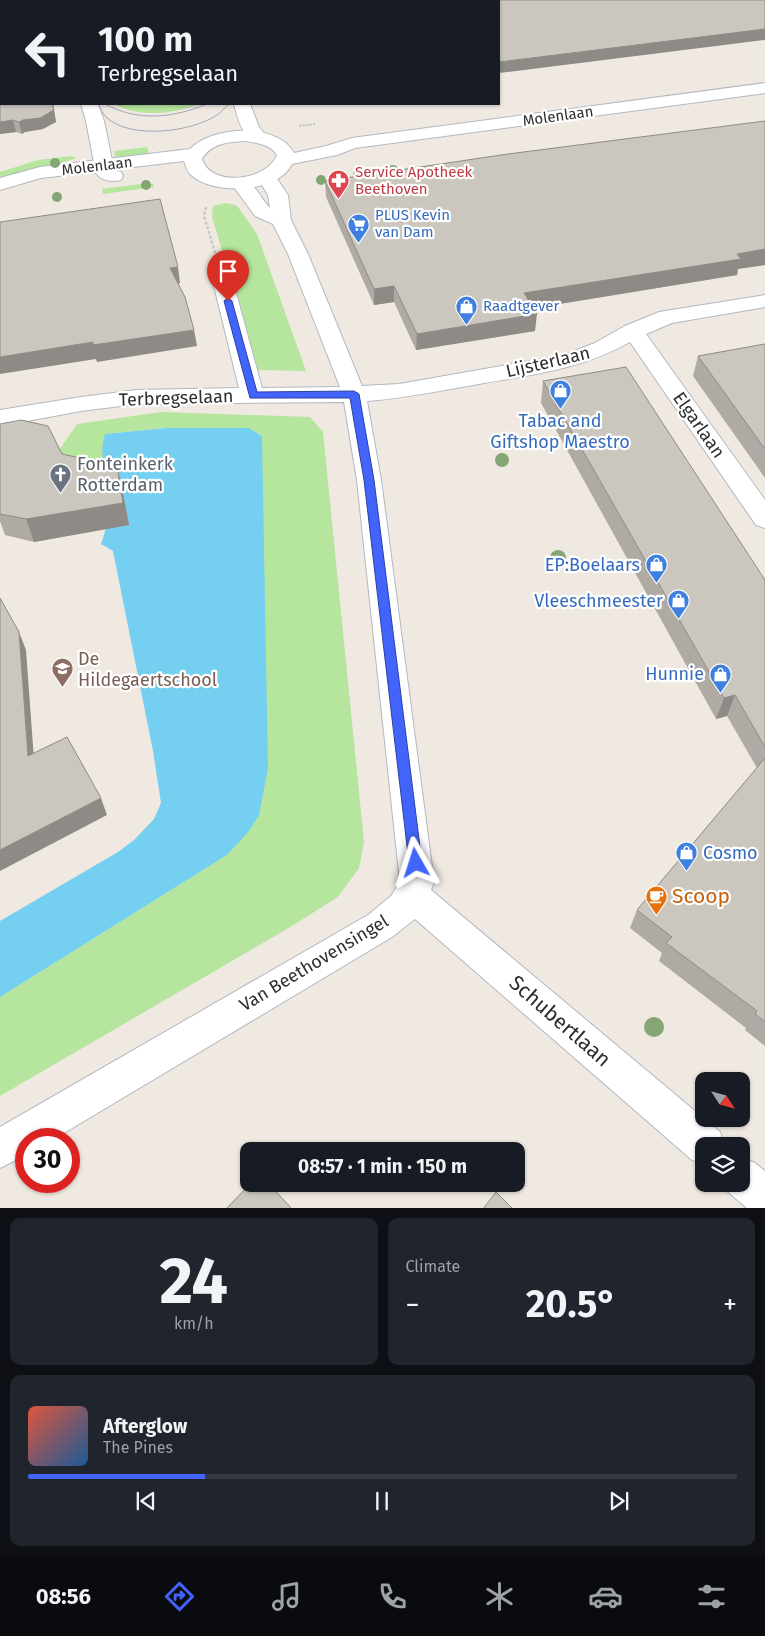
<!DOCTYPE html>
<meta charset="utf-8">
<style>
:root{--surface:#171b24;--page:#20242c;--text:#f1f3f6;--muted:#9ea1a6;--line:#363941;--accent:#4264fb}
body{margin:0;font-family:"Fira Sans",sans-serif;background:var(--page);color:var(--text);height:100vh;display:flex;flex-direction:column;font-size:19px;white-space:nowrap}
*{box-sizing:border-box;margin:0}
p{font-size:16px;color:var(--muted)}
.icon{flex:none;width:28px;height:28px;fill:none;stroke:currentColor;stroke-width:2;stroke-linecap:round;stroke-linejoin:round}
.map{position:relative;height:1208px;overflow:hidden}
.panel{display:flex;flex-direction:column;gap:10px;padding:10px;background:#0d0f14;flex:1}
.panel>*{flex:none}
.hud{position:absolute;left:0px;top:0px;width:500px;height:105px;box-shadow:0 1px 4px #0004;background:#171b24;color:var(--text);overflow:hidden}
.needle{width:32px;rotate:126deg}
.fabs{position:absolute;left:695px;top:1072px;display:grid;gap:10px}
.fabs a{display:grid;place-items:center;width:55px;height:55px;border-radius:10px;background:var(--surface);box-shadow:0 1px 4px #0004;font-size:25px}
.speed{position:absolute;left:15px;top:1128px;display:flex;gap:10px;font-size:25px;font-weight:700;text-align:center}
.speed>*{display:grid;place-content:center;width:65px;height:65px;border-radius:50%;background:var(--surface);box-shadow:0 1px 4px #0004;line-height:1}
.speed .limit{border:8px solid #d22;background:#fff;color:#111}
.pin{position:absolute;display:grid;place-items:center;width:42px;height:42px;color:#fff;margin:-51px -21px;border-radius:50% 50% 50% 0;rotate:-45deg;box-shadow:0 0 5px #0007}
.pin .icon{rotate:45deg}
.me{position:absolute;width:55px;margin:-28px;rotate:354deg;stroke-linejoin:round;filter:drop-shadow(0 0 4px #0008)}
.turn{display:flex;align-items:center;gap:18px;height:105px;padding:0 15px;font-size:22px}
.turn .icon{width:65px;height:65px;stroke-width:2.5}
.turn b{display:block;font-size:35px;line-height:42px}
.big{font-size:38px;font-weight:700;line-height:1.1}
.panel .card{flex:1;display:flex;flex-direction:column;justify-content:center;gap:8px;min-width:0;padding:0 18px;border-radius:10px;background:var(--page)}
.panel .dial{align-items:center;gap:0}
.dial b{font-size:65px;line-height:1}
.song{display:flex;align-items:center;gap:15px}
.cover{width:60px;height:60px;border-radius:8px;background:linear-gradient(135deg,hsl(10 70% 55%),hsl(210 70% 35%))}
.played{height:5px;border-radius:2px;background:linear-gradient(90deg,var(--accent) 25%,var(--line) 25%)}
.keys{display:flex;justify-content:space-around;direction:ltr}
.heat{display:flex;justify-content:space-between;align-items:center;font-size:28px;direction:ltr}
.panel .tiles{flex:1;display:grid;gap:10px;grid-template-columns:1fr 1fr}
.card:last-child{grid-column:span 2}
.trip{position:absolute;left:240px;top:1142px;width:285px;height:50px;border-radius:10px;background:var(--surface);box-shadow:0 1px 4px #0004;font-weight:700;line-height:50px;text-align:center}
.tabs{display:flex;height:80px;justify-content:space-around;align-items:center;background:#090b0e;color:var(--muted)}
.tabs .icon{width:35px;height:35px}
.tabs .selected{color:var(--accent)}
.tabs b{font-size:22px;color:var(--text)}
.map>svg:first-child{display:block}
</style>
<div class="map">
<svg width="765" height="1209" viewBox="0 0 765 1209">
<rect width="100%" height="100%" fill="#efe9e1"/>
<path fill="#b6e59e" d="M 114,104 L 200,104 C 174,114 140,118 114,104 Z
M 147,147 L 149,154 L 115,159 L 114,151 Z
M 72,156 L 76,158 L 52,167 L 0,177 L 0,172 L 38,160 Z
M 141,184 L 153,184 L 154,187 L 103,194 L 102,189 Z
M 225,203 L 235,205 L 238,207 L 257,234 L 306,371 L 258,370 L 212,217 L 213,206 Z
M 161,412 L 310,417 L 323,432 L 364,842 L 359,868 L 338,897 L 287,929 L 0,1096 L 0,997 L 227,855 L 262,436 L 249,428 L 166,428 L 105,434 L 108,485 L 69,477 L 60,449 L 77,424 Z"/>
<path fill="#75cff0" d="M 166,428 L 249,428 L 262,436 L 268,768 L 259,815 L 249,831 L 227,855 L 0,997 L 0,921 L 118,852 L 134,840 L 154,819 L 161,803 L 153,751 L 113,551 L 101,544 C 108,526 111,503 108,483 C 105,463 99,455 105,434 Z"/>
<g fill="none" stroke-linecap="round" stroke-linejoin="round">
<defs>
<path id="minor" d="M 266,171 L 273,173 L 288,195 L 291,220 L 308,254 L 362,386 L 399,384 L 564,355 L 595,343 L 625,326 L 659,312 L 765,295 L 765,307 L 672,323 L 646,334 L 765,500 L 765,528 L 756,525 L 630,342 C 582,369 536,374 484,383 C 445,390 406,398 367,401 L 381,480 L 434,882 L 431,890 L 720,1132 L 725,1146 L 704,1146 L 704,1164 L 692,1160 L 415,919 L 392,937 L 54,1139 L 26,1139 L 26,1155 L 0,1168 L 0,1127 L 368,915 L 391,896 L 400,882 L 357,480 L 344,402 L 137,404 L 81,411 L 0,426 L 0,410 L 81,397 L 137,390 L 239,388 L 213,282 L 216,278 L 223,276 L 230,278 L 233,282 L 262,388 L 340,387 L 288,254 L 273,224 L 255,216 L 231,183 L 233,179 C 252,174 259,197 270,208 L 268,195 L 257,177 L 259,173 Z
M 741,1157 L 755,1163 L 765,1171 L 765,1209 L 748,1209 L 727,1191 L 724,1184 L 741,1184 Z"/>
<path id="tertiary" d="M 59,0 L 75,0 L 75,1 L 60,1 Z
M 194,0 L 210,0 L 211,1 L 195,1 Z
M 81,104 L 98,104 L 104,121 L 114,170 L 121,172 L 123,176 L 121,180 C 112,182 101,181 96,173 L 86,121 Z
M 234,104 L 250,104 L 259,127 L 267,137 L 264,141 C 244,146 238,119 234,104 Z"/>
<path id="secondary" d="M 765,83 L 765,93 L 355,148 L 337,155 L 292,164 C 278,194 212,195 191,175 C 187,171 186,166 184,161 L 41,178 L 0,190 L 0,178 L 40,167 L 190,149 C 212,126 277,122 294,153 L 326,146 L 352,138 ZM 245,141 C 257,143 270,144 277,155 C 267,181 211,188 202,159 C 211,143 229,142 245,141 Z"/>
</defs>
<use href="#minor" stroke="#b4b7c1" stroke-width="2"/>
<use href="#tertiary" stroke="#b4b7c1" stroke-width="2"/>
<use href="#secondary" stroke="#b4b7c1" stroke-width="2"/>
<path stroke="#c9c9c9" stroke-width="2" stroke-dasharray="2.5 1" stroke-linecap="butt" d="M 299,126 L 315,124"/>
<path stroke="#c9c9c9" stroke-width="2.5" stroke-dasharray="3 2" stroke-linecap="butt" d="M 206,207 L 204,216 L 216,256"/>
<use href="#minor" fill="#fff" fill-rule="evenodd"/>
<use href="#tertiary" fill="#fff" fill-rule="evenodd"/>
<use href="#secondary" fill="#fff" fill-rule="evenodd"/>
<path stroke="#a3a6b8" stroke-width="1" d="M 98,104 C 100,108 103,114 106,117 C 130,140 192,132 217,115 C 222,112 225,107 229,104
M 105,104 C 138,122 173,118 207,104"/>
</g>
<g fill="#84a574">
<circle cx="55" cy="163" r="5"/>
<circle cx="393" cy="170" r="5"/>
<circle cx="358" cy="175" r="5"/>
<circle cx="321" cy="180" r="5"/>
<circle cx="146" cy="185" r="5"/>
<circle cx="57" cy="197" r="5"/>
<circle cx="502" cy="460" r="7"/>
<circle cx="558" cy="558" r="8"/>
<circle cx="654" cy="1027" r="10"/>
</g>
<path fill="#afaba4" d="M 0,0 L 1,104 L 53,104 L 56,122 L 43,129 L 25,132 L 22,134 L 16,132 L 0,134 Z
M 325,181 L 738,269 L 737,275 L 533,308 L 535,331 L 416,350 L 394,302 L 374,305 L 326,197 Z
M 765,344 L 765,478 L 693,376 L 698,356 Z
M 543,381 L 765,580 L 765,1046 L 745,1030 L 746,1028 L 659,961 L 662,953 L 630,928 L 637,910 L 757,768 L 727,716 L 716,719 L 541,403 Z
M 0,424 L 62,454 L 122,488 L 129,525 L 34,542 L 5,535 L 0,521 Z"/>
<path fill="#8e8b86" d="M 765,29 L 765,40 L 499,73 L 499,62 Z
M 53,104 L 56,122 L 43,129 L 25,132 L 22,134 L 19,122 Z
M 13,120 L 16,132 L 0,134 L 0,122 Z
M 765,249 L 765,265 L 738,269 L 737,275 L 523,310 L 524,293 L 737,254 Z
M 178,267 L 180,283 L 173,285 L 170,268 Z
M 394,286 L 394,302 L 374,305 L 374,289 Z
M 537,314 L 535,331 L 416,350 L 417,334 Z
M 194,330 L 197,346 L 97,362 L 96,359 L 0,374 L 0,357 L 93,342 Z
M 117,466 L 122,488 L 129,525 L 34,542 L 26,519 Z
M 19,632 L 26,650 L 35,773 L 28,756 Z
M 735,695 L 727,716 L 716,719 L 724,698 Z
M 101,798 L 107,815 L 0,871 L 0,850 Z"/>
<path fill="#cbc7bf" stroke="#8e8b86" d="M 0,0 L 36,0 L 36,1 L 1,1 L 1,104 L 52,104 L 54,110 L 40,118 L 23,120 L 19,122 L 13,120 L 0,122 Z
M 304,0 L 765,0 L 765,29 L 499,62 L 499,1 L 293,1 Z
M 765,121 L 765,249 L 737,254 L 741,259 L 524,293 L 537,314 L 417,334 L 394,286 L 374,289 L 325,181 L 508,154 Z
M 160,199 L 178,267 L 170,268 L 185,297 L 194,330 L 93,345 L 93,342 L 0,357 L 0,222 Z
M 765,344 L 765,449 L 698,356 Z
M 626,367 L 765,580 L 765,747 L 735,695 L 724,698 L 543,381 Z
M 21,420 L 48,426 L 62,454 L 117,466 L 123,503 L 26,519 L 0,514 L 0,424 Z
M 0,598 L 19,632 L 28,756 L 67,737 L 101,798 L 0,850 Z
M 765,758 L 765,1022 L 755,1014 L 757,1011 L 666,943 L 672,937 L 637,910 Z
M 250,1184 L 269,1184 L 292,1209 L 226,1209 Z
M 496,1192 L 513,1209 L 483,1209 Z"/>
<path fill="#4264fb" stroke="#2b41a3" d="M 228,298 L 232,301 L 257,392 L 354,391 L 359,394 L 374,480 L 422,863 L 420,867 L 416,869 L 411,867 L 409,863 L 364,480 L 350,398 L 250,398 L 224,301 Z"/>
<defs>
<symbol id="pharmacy-pin" viewBox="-11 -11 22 30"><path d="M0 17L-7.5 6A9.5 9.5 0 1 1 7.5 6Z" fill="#e0444e" stroke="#fff"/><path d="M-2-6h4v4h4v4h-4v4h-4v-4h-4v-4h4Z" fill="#fff"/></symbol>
<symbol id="supermarket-pin" viewBox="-11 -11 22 30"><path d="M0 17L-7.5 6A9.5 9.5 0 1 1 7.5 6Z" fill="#3f7fe0" stroke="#fff"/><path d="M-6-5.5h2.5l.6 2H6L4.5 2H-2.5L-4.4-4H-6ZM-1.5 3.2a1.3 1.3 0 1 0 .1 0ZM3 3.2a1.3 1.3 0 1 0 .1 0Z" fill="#fff"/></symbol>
<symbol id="shop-pin" viewBox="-11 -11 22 30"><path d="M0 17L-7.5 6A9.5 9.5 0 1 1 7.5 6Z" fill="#3f7fe0" stroke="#fff"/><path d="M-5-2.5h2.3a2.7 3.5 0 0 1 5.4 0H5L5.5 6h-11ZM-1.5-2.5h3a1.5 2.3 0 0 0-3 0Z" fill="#fff"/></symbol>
<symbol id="church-pin" viewBox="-11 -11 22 30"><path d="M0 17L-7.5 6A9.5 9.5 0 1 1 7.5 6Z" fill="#6b7280" stroke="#fff"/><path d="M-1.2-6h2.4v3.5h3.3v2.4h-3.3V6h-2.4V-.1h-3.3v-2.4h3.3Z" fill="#fff"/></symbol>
<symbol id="school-pin" viewBox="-11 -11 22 30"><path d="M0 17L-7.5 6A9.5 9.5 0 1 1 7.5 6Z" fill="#8d6e63" stroke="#fff"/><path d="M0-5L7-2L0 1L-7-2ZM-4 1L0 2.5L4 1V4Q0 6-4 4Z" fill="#fff"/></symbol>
<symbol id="cafe-pin" viewBox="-11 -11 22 30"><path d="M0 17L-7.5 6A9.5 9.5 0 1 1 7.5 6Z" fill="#e8710a" stroke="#fff"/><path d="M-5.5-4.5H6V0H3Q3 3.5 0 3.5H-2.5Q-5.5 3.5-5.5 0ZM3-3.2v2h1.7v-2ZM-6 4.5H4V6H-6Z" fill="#fff"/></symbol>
</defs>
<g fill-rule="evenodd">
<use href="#pharmacy-pin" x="326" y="168" width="25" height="34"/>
<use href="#supermarket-pin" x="346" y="212" width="25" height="34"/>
<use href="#shop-pin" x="454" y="294" width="25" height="34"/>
<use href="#shop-pin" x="548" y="378" width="25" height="34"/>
<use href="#church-pin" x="48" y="462" width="25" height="34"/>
<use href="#shop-pin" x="644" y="552" width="25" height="34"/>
<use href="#shop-pin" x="666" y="588" width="25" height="34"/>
<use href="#school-pin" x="50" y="656" width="25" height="34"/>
<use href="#shop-pin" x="708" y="662" width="25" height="34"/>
<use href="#shop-pin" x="674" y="840" width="25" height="34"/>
<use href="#cafe-pin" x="644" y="884" width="25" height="34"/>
</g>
<g text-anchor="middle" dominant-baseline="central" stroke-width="4.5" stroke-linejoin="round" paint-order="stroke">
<g font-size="15" fill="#2e2e2e" stroke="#fff">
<text transform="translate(558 116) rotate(-8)">Molenlaan</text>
<text transform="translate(97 166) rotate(-7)">Molenlaan</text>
</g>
<g font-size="15" fill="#be3a42" stroke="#fff" text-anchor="start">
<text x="355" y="172">Service Apotheek<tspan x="355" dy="17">Beethoven</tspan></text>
</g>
<g font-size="15" fill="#366cbe" stroke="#fff" text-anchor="start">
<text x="375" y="215">PLUS Kevin<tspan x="375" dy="17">van Dam</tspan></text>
<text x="483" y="306">Raadtgever</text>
</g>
<g font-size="18" fill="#2e2e2e" stroke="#fff">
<text transform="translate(548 362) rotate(-13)">Lijsterlaan</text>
<text transform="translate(176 398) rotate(-2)">Terbregselaan</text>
<text transform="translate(699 425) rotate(55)">Elgarlaan</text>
<text transform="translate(314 963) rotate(-31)">Van Beethovensingel</text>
</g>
<g font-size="18" fill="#366cbe" stroke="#fff" text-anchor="end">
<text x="560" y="421" text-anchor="middle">Tabac and<tspan x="560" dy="21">Giftshop Maestro</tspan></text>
<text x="640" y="565">EP:Boelaars</text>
<text x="663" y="601">Vleeschmeester</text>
<text x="704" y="674">Hunnie</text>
<text x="703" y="853" text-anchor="start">Cosmo</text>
</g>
<g font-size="18" fill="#5b616d" stroke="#fff" text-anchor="start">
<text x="77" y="464">Fonteinkerk<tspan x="77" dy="21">Rotterdam</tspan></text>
</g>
<g font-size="18" fill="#785e54" stroke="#fff" text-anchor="start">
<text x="78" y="659">De<tspan x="78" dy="21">Hildegaertschool</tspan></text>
</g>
<g font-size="21" fill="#c56008" stroke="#fff" text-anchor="start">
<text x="672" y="896">Scoop</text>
</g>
<g font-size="21" fill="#2e2e2e" stroke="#fff">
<text transform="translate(560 1021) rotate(41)">Schubertlaan</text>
</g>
</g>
</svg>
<div class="fabs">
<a><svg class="needle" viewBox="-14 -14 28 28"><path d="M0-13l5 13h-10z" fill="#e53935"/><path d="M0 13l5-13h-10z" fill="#9ea1a6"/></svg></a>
<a><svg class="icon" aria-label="layers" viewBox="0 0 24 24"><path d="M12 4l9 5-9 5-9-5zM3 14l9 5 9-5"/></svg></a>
</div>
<div class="speed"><div class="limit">30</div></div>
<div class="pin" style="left:228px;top:301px;background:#d93025"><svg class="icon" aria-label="arrive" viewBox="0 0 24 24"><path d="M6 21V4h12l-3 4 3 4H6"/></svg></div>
<svg class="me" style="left:416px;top:863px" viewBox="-20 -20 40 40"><path d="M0-17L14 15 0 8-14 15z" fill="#4264fb" stroke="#fff" stroke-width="4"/></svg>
<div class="trip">08:57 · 1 min · 150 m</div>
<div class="hud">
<div class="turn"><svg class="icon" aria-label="left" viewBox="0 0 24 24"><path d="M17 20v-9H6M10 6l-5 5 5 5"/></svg><div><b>100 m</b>Terbregselaan</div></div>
</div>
</div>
<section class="panel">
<div class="tiles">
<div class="card dial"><b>24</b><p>km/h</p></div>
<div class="card"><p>Climate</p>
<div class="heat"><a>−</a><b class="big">20.5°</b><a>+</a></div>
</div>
<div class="card">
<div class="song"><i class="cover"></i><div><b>Afterglow</b><p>The Pines</p></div></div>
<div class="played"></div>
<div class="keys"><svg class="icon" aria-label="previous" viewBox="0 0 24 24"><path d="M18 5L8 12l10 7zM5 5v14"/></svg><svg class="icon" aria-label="pause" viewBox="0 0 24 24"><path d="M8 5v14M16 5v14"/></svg><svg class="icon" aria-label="next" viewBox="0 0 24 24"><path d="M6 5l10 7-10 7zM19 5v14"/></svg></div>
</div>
</div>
</section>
<nav class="tabs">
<b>08:56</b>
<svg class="icon selected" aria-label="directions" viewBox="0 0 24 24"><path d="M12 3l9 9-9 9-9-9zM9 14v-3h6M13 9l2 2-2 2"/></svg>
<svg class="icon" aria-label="music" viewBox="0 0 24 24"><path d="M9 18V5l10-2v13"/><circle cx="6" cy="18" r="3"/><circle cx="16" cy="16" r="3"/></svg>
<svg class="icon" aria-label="phone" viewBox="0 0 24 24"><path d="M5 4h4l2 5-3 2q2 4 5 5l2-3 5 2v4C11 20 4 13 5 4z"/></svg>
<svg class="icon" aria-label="climate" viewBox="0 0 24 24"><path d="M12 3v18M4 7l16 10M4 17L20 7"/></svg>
<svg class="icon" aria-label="car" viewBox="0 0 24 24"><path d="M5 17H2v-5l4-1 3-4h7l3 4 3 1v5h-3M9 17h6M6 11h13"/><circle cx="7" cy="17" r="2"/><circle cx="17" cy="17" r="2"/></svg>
<svg class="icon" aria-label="filters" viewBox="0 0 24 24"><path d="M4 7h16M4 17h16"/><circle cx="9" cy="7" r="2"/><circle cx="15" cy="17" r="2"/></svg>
</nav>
